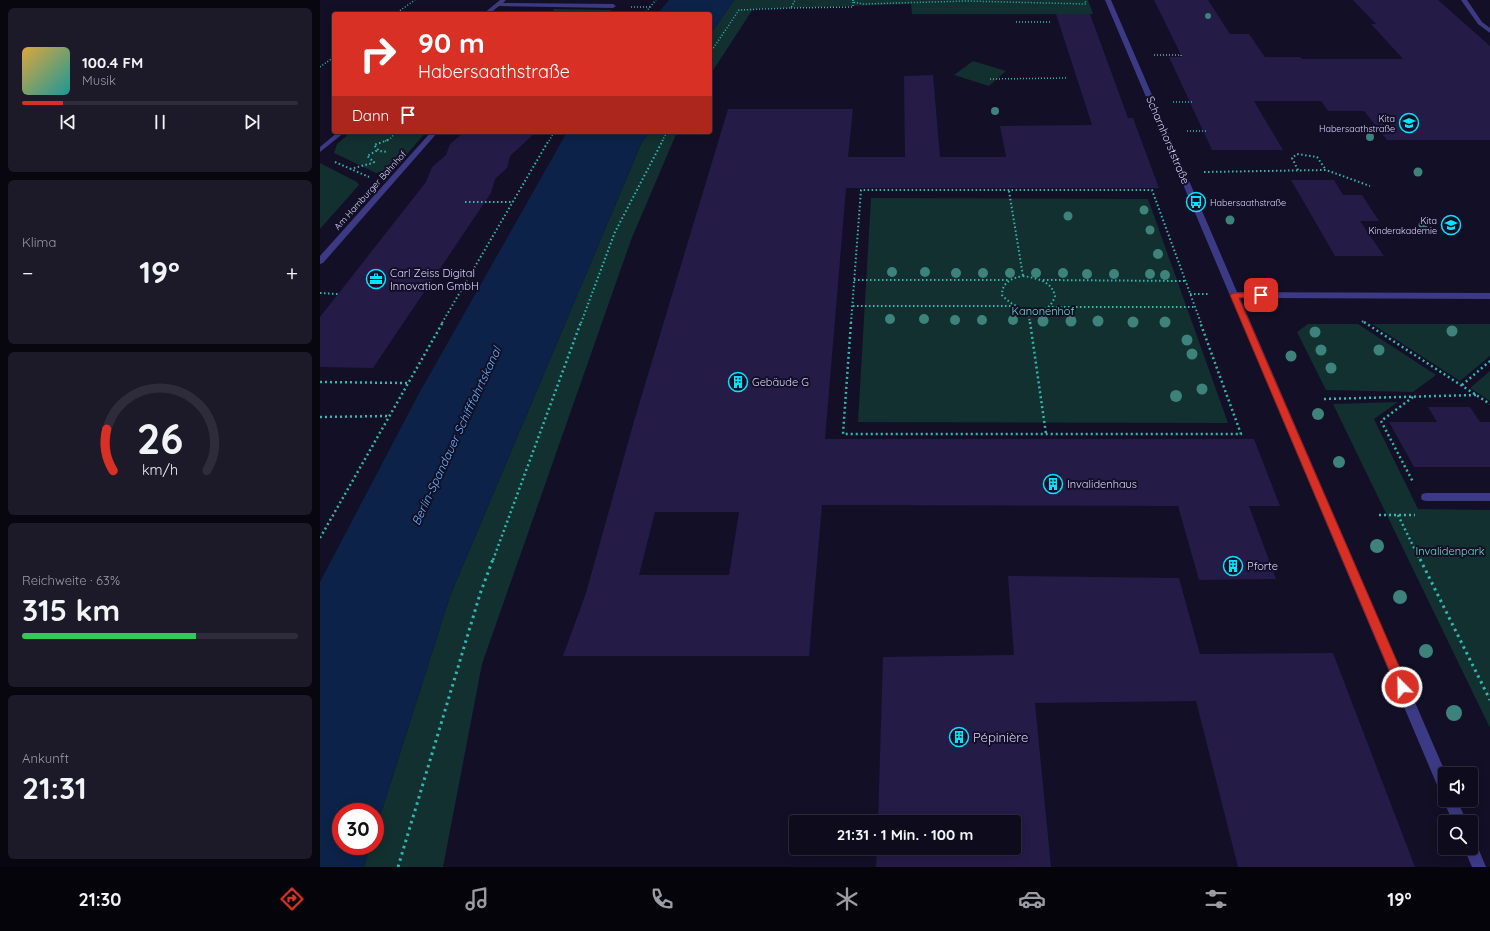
<!DOCTYPE html>
<html lang="de">
<meta charset="utf-8">
<style>
:root{--surface:#0e0b1c;--page:#1c1929;--text:#f1f3f6;--muted:#9b9ba3;--line:#2e2b3b;--accent:#d93025}
body{margin:0;font-family:Quicksand,sans-serif;background:var(--page);color:var(--text);height:100vh;display:flex;flex-direction:column;font-size:15px;white-space:nowrap}
*{box-sizing:border-box;margin:0}
p{font-size:13px;color:var(--muted)}
.icon{flex:none;width:22px;height:22px;fill:none;stroke:currentColor;stroke-width:2;stroke-linecap:round;stroke-linejoin:round}
.map{position:relative;flex:1;overflow:hidden}
.sheet{display:flex;flex-direction:column;gap:8px;padding:8px;background:#08060f;width:320px}
.sheet>*{flex:none}
.hud{position:absolute;left:12px;top:12px;width:380px;height:122px;border-radius:4px;box-shadow:0 2px 10px #0003,0 0 0 1px var(--line);background:#d93025;color:#fff;overflow:hidden}
.fabs{position:absolute;left:1118px;top:767px;display:grid;gap:8px}
.fabs a{display:grid;place-items:center;width:40px;height:40px;border-radius:4px;background:var(--surface);box-shadow:0 2px 10px #0003,0 0 0 1px var(--line);font-size:20px}
.speed{position:absolute;left:12px;top:803px;display:flex;gap:8px;font-size:20px;font-weight:700;text-align:center}
.speed>*{display:grid;place-content:center;width:52px;height:52px;border-radius:50%;background:var(--surface);box-shadow:0 2px 10px #0003,0 0 0 1px var(--line);line-height:1}
.speed .limit{border:6px solid #d22;background:#fff;color:#111}
.pin{position:absolute;display:grid;place-items:center;width:34px;height:34px;color:#fff;margin:-17px;border-radius:8px;box-shadow:0 2px 6px #0006}
.me{position:absolute;width:44px;margin:-22px;rotate:337deg;stroke-linejoin:round;filter:drop-shadow(0 0 3px #0008)}
.turn{display:flex;align-items:center;gap:14px;height:84px;padding:0 20px;font-size:18px}
.turn .icon{width:52px;height:52px;stroke-width:2.5}
.turn b{display:block;font-size:28px;line-height:34px}
.then{display:flex;align-items:center;height:38px;padding:0 20px;background:#0003;gap:8px;font-size:15px}
.big{font-size:30px;font-weight:800;line-height:1.1}
.sheet .tile{flex:1;display:flex;flex-direction:column;justify-content:center;gap:6px;min-width:0;padding:0 14px;border-radius:6px;background:var(--page)}
.sheet .dial{align-items:center;gap:0}
.dial svg{height:104px;overflow:visible;fill:none;stroke:var(--line);stroke-width:7;stroke-linecap:round;text-anchor:middle}
.dial text{fill:var(--text);stroke:none}
.song{display:flex;align-items:center;gap:12px}
.cover{width:48px;height:48px;border-radius:6px;background:linear-gradient(135deg,hsl(40 70% 55%),hsl(180 70% 35%))}
.played{height:4px;border-radius:2px;background:linear-gradient(90deg,var(--accent) 15%,var(--line) 15%)}
.keys{display:flex;justify-content:space-around;direction:ltr}
.heat{display:flex;justify-content:space-between;align-items:center;font-size:22px;direction:ltr}
.charge{height:6px;border-radius:3px;background:linear-gradient(90deg,#34c759 63%,var(--line) 0)}
.trip{position:absolute;left:469px;top:815px;width:232px;height:40px;border-radius:4px;background:var(--surface);box-shadow:0 2px 10px #0003,0 0 0 1px var(--line);font-weight:800;line-height:40px;text-align:center}
.tab-bar{display:flex;height:64px;justify-content:space-around;align-items:center;background:#06040b;color:var(--muted)}
.tab-bar .icon{width:28px;height:28px}
.tab-bar .current{color:var(--accent)}
.tab-bar b{font-size:18px;color:var(--text)}
main{display:flex;flex:1;min-height:0}
.map>svg:first-child{display:block}
</style>
<main>
<section class="sheet">
<div class="tile">
<div class="song"><i class="cover"></i><div><b>100.4 FM</b><p>Musik</p></div></div>
<div class="played"></div>
<div class="keys"><svg class="icon" aria-label="previous" viewBox="0 0 24 24"><path d="M18 5L8 12l10 7zM5 5v14"/></svg><svg class="icon" aria-label="pause" viewBox="0 0 24 24"><path d="M8 5v14M16 5v14"/></svg><svg class="icon" aria-label="next" viewBox="0 0 24 24"><path d="M6 5l10 7-10 7zM19 5v14"/></svg></div>
</div>
<div class="tile"><p>Klima</p>
<div class="heat"><a>−</a><b class="big">19°</b><a>+</a></div>
</div>
<div class="tile dial"><svg viewBox="0 0 100 80">
<path d="M14 69A42 42 0 1 1 86 69"/>
<path d="M14 69A42 42 0 0 1 9 37" stroke="#d93025"/>
<text x="50" y="56" font-size="32" font-weight="700">26</text>
<text x="50" y="72" font-size="11">km/h</text>
</svg></div>
<div class="tile"><p>Reichweite · 63%</p><b class="big">315 km</b><div class="charge"></div></div>
<div class="tile"><p>Ankunft</p><b class="big">21:31</b></div>
</section>
<div class="map">
<svg width="1170" height="867" viewBox="0 0 1170 867">
<rect width="100%" height="100%" fill="#130f26"/>
<path fill="#12302f" d="M 414,0 L 768,0 L 773,14 L 592,14 L 591,4 L 433,9 L 390,75 L 390,35 Z
M 234,9 L 291,10 L 291,14 L 231,14 Z
M 653,61 L 686,71 L 669,86 L 634,75 Z
M 31,132 L 106,132 L 76,167 L 56,173 L 14,153 L 17,144 Z
M 329,132 L 357,132 L 311,240 L 162,664 L 123,867 L 44,867 L 50,846 L 55,846 L 55,832 L 130,596 L 321,144 Z
M 0,163 L 37,182 L 39,185 L 0,229 Z
M 551,198 L 828,199 L 908,423 L 538,422 Z
M 988,324 L 1038,324 L 1116,375 L 1093,392 L 1006,390 L 977,332 Z
M 1052,324 L 1170,324 L 1170,356 L 1140,381 Z
M 1170,371 L 1170,401 L 1150,388 Z
M 1078,402 L 1054,419 L 1098,509 L 1170,510 L 1170,728 L 1013,404 Z"/>
<path fill="#0c2248" d="M 349,0 L 414,0 L 390,35 L 390,14 L 337,14 Z
M 247,132 L 329,132 L 321,144 L 130,596 L 55,832 L 55,812 L 21,812 L 21,846 L 50,846 L 44,867 L 0,867 L 0,582 L 97,397 Z"/>
<path fill="#241b47" fill-rule="evenodd" d="M 834,0 L 888,0 L 910,34 L 929,34 L 945,57 L 980,57 L 982,59 L 1083,59 L 1051,24 L 1056,24 L 1033,0 L 1118,0 L 1170,46 L 1170,140 L 1067,140 L 1044,111 L 1008,111 L 1001,101 L 934,101 L 963,150 L 892,150 L 849,57 L 862,57 Z
M 736,14 L 770,14 L 808,118 L 813,118 L 839,188 L 526,188 L 505,439 L 934,439 L 960,506 L 929,506 L 956,579 L 879,580 L 858,506 L 502,505 L 489,656 L 243,656 L 266,593 L 314,421 L 408,109 L 533,109 L 528,157 L 585,157 L 584,76 L 613,75 L 620,157 L 686,157 L 680,126 L 772,125 ZM 335,512 L 419,512 L 409,575 L 319,575 Z
M 144,132 L 216,132 L 190,156 L 187,168 L 175,179 L 171,193 L 53,368 L 0,367 L 0,317 L 106,182 L 112,167 L 126,155 L 130,144 Z
M 971,180 L 1014,180 L 1023,195 L 1042,195 L 1059,221 L 1040,221 L 1064,256 L 1015,256 Z
M 1108,407 L 1150,407 L 1160,422 L 1170,422 L 1170,467 L 1094,467 L 1069,422 L 1117,422 Z
M 688,576 L 859,578 L 880,654 L 1013,653 L 1095,867 L 918,867 L 876,701 L 715,703 L 731,867 L 556,867 L 557,848 L 694,848 L 694,822 L 558,822 L 563,657 L 694,655 Z"/>
<g fill="none" stroke-linecap="round" stroke-linejoin="round">
<path stroke="#2fb8b0" stroke-width="1.5" stroke-dasharray="1 2" stroke-linecap="butt" d="M 533,0 L 533,2 L 543,4 L 647,1 L 766,4 L 765,0
M 311,7 L 330,7
M 471,8 L 533,7 L 533,2
M 75,14 L 95,0
M 324,14 L 336,0
M 696,22 L 731,22
M 390,53 L 419,10 L 471,8 L 475,0
M 834,55 L 861,55 L 861,57
M 0,67 L 14,57
M 670,79 L 748,78
M 853,102 L 872,102
M 867,131 L 887,131
M 65,141 L 70,139 L 76,132
M 229,141 L 234,132
M 342,141 L 347,132"/>
<path stroke="#2fb8b0" stroke-width="2" stroke-dasharray="1.5 2.5" stroke-linecap="butt" d="M 68,140 L 54,145 L 59,151 L 68,152
M 15,162 L 49,177
M 30,169 L 53,163 L 54,162 L 47,156 L 58,150
M 978,170 L 972,158 L 977,154 L 997,157 L 1006,170
M 884,172 L 1006,170 L 1050,186
M 689,191 L 703,276
M 145,202 L 192,202
M 703,276 C 716,278 732,281 735,296 C 727,322 695,310 682,295 C 682,282 692,278 703,276 Z
M 534,280 L 689,280
M 723,280 L 865,281
M 0,293 L 18,294
M 870,294 L 888,294
M 533,306 L 691,306
M 728,307 L 875,307
M 708,311 L 710,323
M 1042,321 L 1045,323
M 122,323 L 229,140
M 261,323 L 295,232 L 343,140
M 531,323 L 541,190 L 832,190 L 881,323"/>
<path stroke="#2fb8b0" stroke-width="2.5" stroke-dasharray="2 3" stroke-linecap="butt" d="M 531,322 L 523,434 L 921,434 L 880,322
M 710,322 L 726,434
M 1044,322 L 1170,404
M 0,382 L 87,383
M 1142,385 L 1170,361
M 1093,397 L 1061,421 L 1093,482
M 1004,399 L 1156,395
M 0,417 L 68,416
M 1059,515 L 1095,515
M 1078,515 L 1100,560
M 0,538 L 123,322
M 173,560 L 261,322"/>
<path stroke="#2fb8b0" stroke-width="3" stroke-dasharray="2.5 4" stroke-linecap="butt" d="M 1100,559 L 1170,700
M 78,867 L 160,594 L 173,559"/>
<path fill="#3d3a85" fill-rule="evenodd" d="M 180,0 L 186,0 L 183,3 L 293,4 L 296,6 L 293,8 L 179,6 L 169,14 L 163,14 Z
M 785,0 L 791,0 L 917,292 L 1170,293 L 1170,299 L 920,298 L 1126,774 L 1125,774 L 1125,794 L 1120,792 Z
M 1141,0 L 1147,0 L 1162,22 L 1170,28 L 1170,33 L 1158,24 Z
M 18,132 L 25,132 L 0,152 L 0,147 Z
M 111,132 L 118,132 L 3,263 L 0,264 L 0,256 Z
M 1106,493 L 1170,493 L 1170,501 L 1106,501 L 1102,500 L 1101,497 L 1102,494 Z
M 1125,795 L 1125,800 L 1137,800 L 1147,822 L 1133,822 L 1123,800 Z
M 1151,841 L 1156,843 L 1166,867 L 1152,867 L 1144,848 L 1151,848 Z"/>
</g>
<g fill="#3d827b">
<circle cx="888" cy="16" r="3"/>
<circle cx="675" cy="111" r="4"/>
<circle cx="1050" cy="137" r="4"/>
<circle cx="1098" cy="172" r="4.5"/>
<circle cx="824" cy="210" r="4.5"/>
<circle cx="748" cy="216" r="4.5"/>
<circle cx="910" cy="220" r="4.5"/>
<circle cx="1103" cy="225" r="4.5"/>
<circle cx="830" cy="230" r="4.5"/>
<circle cx="838" cy="254" r="5"/>
<circle cx="572" cy="272" r="5"/>
<circle cx="605" cy="272" r="5"/>
<circle cx="636" cy="273" r="5"/>
<circle cx="663" cy="273" r="5"/>
<circle cx="690" cy="273" r="5"/>
<circle cx="716" cy="273" r="5"/>
<circle cx="743" cy="273" r="5"/>
<circle cx="767" cy="274" r="5"/>
<circle cx="794" cy="274" r="5"/>
<circle cx="830" cy="274" r="5"/>
<circle cx="845" cy="275" r="5"/>
<circle cx="570" cy="319" r="5"/>
<circle cx="604" cy="319" r="5"/>
<circle cx="635" cy="320" r="5"/>
<circle cx="662" cy="320" r="5"/>
<circle cx="693" cy="320" r="5"/>
<circle cx="723" cy="321" r="5.5"/>
<circle cx="751" cy="321" r="5.5"/>
<circle cx="778" cy="321" r="5.5"/>
<circle cx="813" cy="322" r="5.5"/>
<circle cx="845" cy="322" r="5.5"/>
<circle cx="1132" cy="331" r="5.5"/>
<circle cx="995" cy="332" r="5.5"/>
<circle cx="867" cy="340" r="5.5"/>
<circle cx="1001" cy="350" r="5.5"/>
<circle cx="1059" cy="350" r="5.5"/>
<circle cx="872" cy="354" r="5.5"/>
<circle cx="971" cy="356" r="5.5"/>
<circle cx="1011" cy="368" r="5.5"/>
<circle cx="882" cy="389" r="5.5"/>
<circle cx="856" cy="396" r="6"/>
<circle cx="998" cy="414" r="6"/>
<circle cx="1019" cy="462" r="6"/>
<circle cx="1057" cy="546" r="7"/>
<circle cx="1080" cy="597" r="7"/>
<circle cx="1106" cy="651" r="7"/>
<circle cx="1134" cy="713" r="8"/>
</g>
<path fill="#d93025" stroke="#8d1f18" d="M 941,293 L 945,295 L 944,297 L 919,298 L 1088,687 L 1086,691 L 1082,692 L 1078,691 L 910,295 L 914,293 Z"/>
<defs>
<symbol id="school-ring" viewBox="-11 -11 22 22"><circle r="9.5" fill="#130f26" stroke="#00e5ff" stroke-width="1.5"/><path d="M0-5L7-2L0 1L-7-2ZM-4 1L0 2.5L4 1V4Q0 6-4 4Z" fill="#00e5ff"/></symbol>
<symbol id="bus-ring" viewBox="-11 -11 22 22"><circle r="9.5" fill="#130f26" stroke="#00e5ff" stroke-width="1.5"/><path d="M-5-6H5V4H4V6H2V4H-2V6H-4V4H-5ZM-3.5-4V0h7V-4ZM-3.5 1.2v1.5H-2V1.2ZM2 1.2v1.5H3.5V1.2Z" fill="#00e5ff"/></symbol>
<symbol id="office-ring" viewBox="-11 -11 22 22"><circle r="9.5" fill="#130f26" stroke="#00e5ff" stroke-width="1.5"/><path d="M-6-3h4V-5.5h4V-3h4V5H-6ZM-1-4.5V-3h2v-1.5ZM-6 0V1H6V0Z" fill="#00e5ff"/></symbol>
<symbol id="building-ring" viewBox="-11 -11 22 22"><circle r="9.5" fill="#130f26" stroke="#00e5ff" stroke-width="1.5"/><path d="M-4-6H4V6H1V3H-1V6H-4ZM-2.5-4.3h1.7v1.8h-1.7ZM.8-4.3h1.7v1.8H.8ZM-2.5-1h1.7V.8h-1.7ZM.8-1h1.7V.8H.8Z" fill="#00e5ff"/></symbol>
</defs>
<g fill-rule="evenodd">
<use href="#school-ring" x="1078" y="112" width="22" height="22"/>
<use href="#bus-ring" x="865" y="191" width="22" height="22"/>
<use href="#school-ring" x="1120" y="214" width="22" height="22"/>
<use href="#office-ring" x="45" y="268" width="22" height="22"/>
<use href="#building-ring" x="407" y="371" width="22" height="22"/>
<use href="#building-ring" x="722" y="473" width="22" height="22"/>
<use href="#building-ring" x="902" y="555" width="22" height="22"/>
<use href="#building-ring" x="628" y="726" width="22" height="22"/>
</g>
<g text-anchor="middle" dominant-baseline="central" stroke-width="4" stroke-linejoin="round" paint-order="stroke">
<g font-size="9" fill="#d9d4ff" stroke="#130f26" text-anchor="end">
<text x="1075" y="118">Kita<tspan x="1075" dy="10">Habersaathstraße</tspan></text>
<text x="890" y="202" text-anchor="start">Habersaathstraße</text>
<text x="1117" y="220">Kita<tspan x="1117" dy="10">Kinderakademie</tspan></text>
</g>
<g font-size="9" fill="#d9d4ff" stroke="#130f26">
<text transform="translate(50 190) rotate(-48)">Am Hamburger Bahnhof</text>
</g>
<g font-size="11" fill="#d9d4ff" stroke="#130f26">
<text transform="translate(848 140) rotate(67)">Scharnhorststraße</text>
</g>
<g font-size="11" fill="#d9d4ff" stroke="#130f26" text-anchor="start">
<text x="70" y="273">Carl Zeiss Digital<tspan x="70" dy="13">Innovation GmbH</tspan></text>
<text x="432" y="382">Gebäude G</text>
<text x="747" y="484">Invalidenhaus</text>
<text x="927" y="566">Pforte</text>
</g>
<g font-size="11" fill="#5fe0c0" stroke="#130f26">
<text x="723" y="311">Kanonenhof</text>
<text x="1130" y="551">Invalidenpark</text>
</g>
<g font-size="12" font-style="italic" fill="#62b6ff" stroke="#130f26">
<text transform="translate(136 436) rotate(-65)">Berlin-Spandauer Schifffahrtskanal</text>
</g>
<g font-size="13" fill="#d9d4ff" stroke="#130f26" text-anchor="start">
<text x="653" y="737">Pépinière</text>
</g>
</g>
</svg>
<div class="fabs">
<a><svg class="icon" aria-label="sound" viewBox="0 0 24 24"><path d="M4 9h4l5-4v14l-5-4H4zM17 9q2 3 0 6"/></svg></a>
<a><svg class="icon" aria-label="search" viewBox="0 0 24 24"><circle cx="10" cy="10" r="6"/><path d="M15 15l6 6"/></svg></a>
</div>
<div class="speed"><div class="limit">30</div></div>
<div class="pin" style="left:941px;top:295px;background:#d93025"><svg class="icon" aria-label="arrive" viewBox="0 0 24 24"><path d="M6 21V4h12l-3 4 3 4H6"/></svg></div>
<svg class="me" style="left:1082px;top:687px" viewBox="-20 -20 40 40"><circle r="17" fill="#d93025" stroke="#fff" stroke-width="3"/><path d="M0-11L8 9 0 5-8 9z" fill="#fff"/></svg>
<div class="trip">21:31 · 1 Min. · 100 m</div>
<div class="hud">
<div class="turn"><svg class="icon" aria-label="right" viewBox="0 0 24 24"><path d="M7 20v-9h11M14 6l5 5-5 5"/></svg><div><b>90 m</b>Habersaathstraße</div></div>
<div class="then">Dann<svg class="icon" aria-label="arrive" viewBox="0 0 24 24"><path d="M6 21V4h12l-3 4 3 4H6"/></svg></div>
</div>
</div>
</main>
<nav class="tab-bar">
<b>21:30</b>
<svg class="icon current" aria-label="directions" viewBox="0 0 24 24"><path d="M12 3l9 9-9 9-9-9zM9 14v-3h6M13 9l2 2-2 2"/></svg>
<svg class="icon" aria-label="music" viewBox="0 0 24 24"><path d="M9 18V5l10-2v13"/><circle cx="6" cy="18" r="3"/><circle cx="16" cy="16" r="3"/></svg>
<svg class="icon" aria-label="phone" viewBox="0 0 24 24"><path d="M5 4h4l2 5-3 2q2 4 5 5l2-3 5 2v4C11 20 4 13 5 4z"/></svg>
<svg class="icon" aria-label="climate" viewBox="0 0 24 24"><path d="M12 3v18M4 7l16 10M4 17L20 7"/></svg>
<svg class="icon" aria-label="car" viewBox="0 0 24 24"><path d="M5 17H2v-5l4-1 3-4h7l3 4 3 1v5h-3M9 17h6M6 11h13"/><circle cx="7" cy="17" r="2"/><circle cx="17" cy="17" r="2"/></svg>
<svg class="icon" aria-label="filters" viewBox="0 0 24 24"><path d="M4 7h16M4 17h16"/><circle cx="9" cy="7" r="2"/><circle cx="15" cy="17" r="2"/></svg>
<b>19°</b>
</nav>
